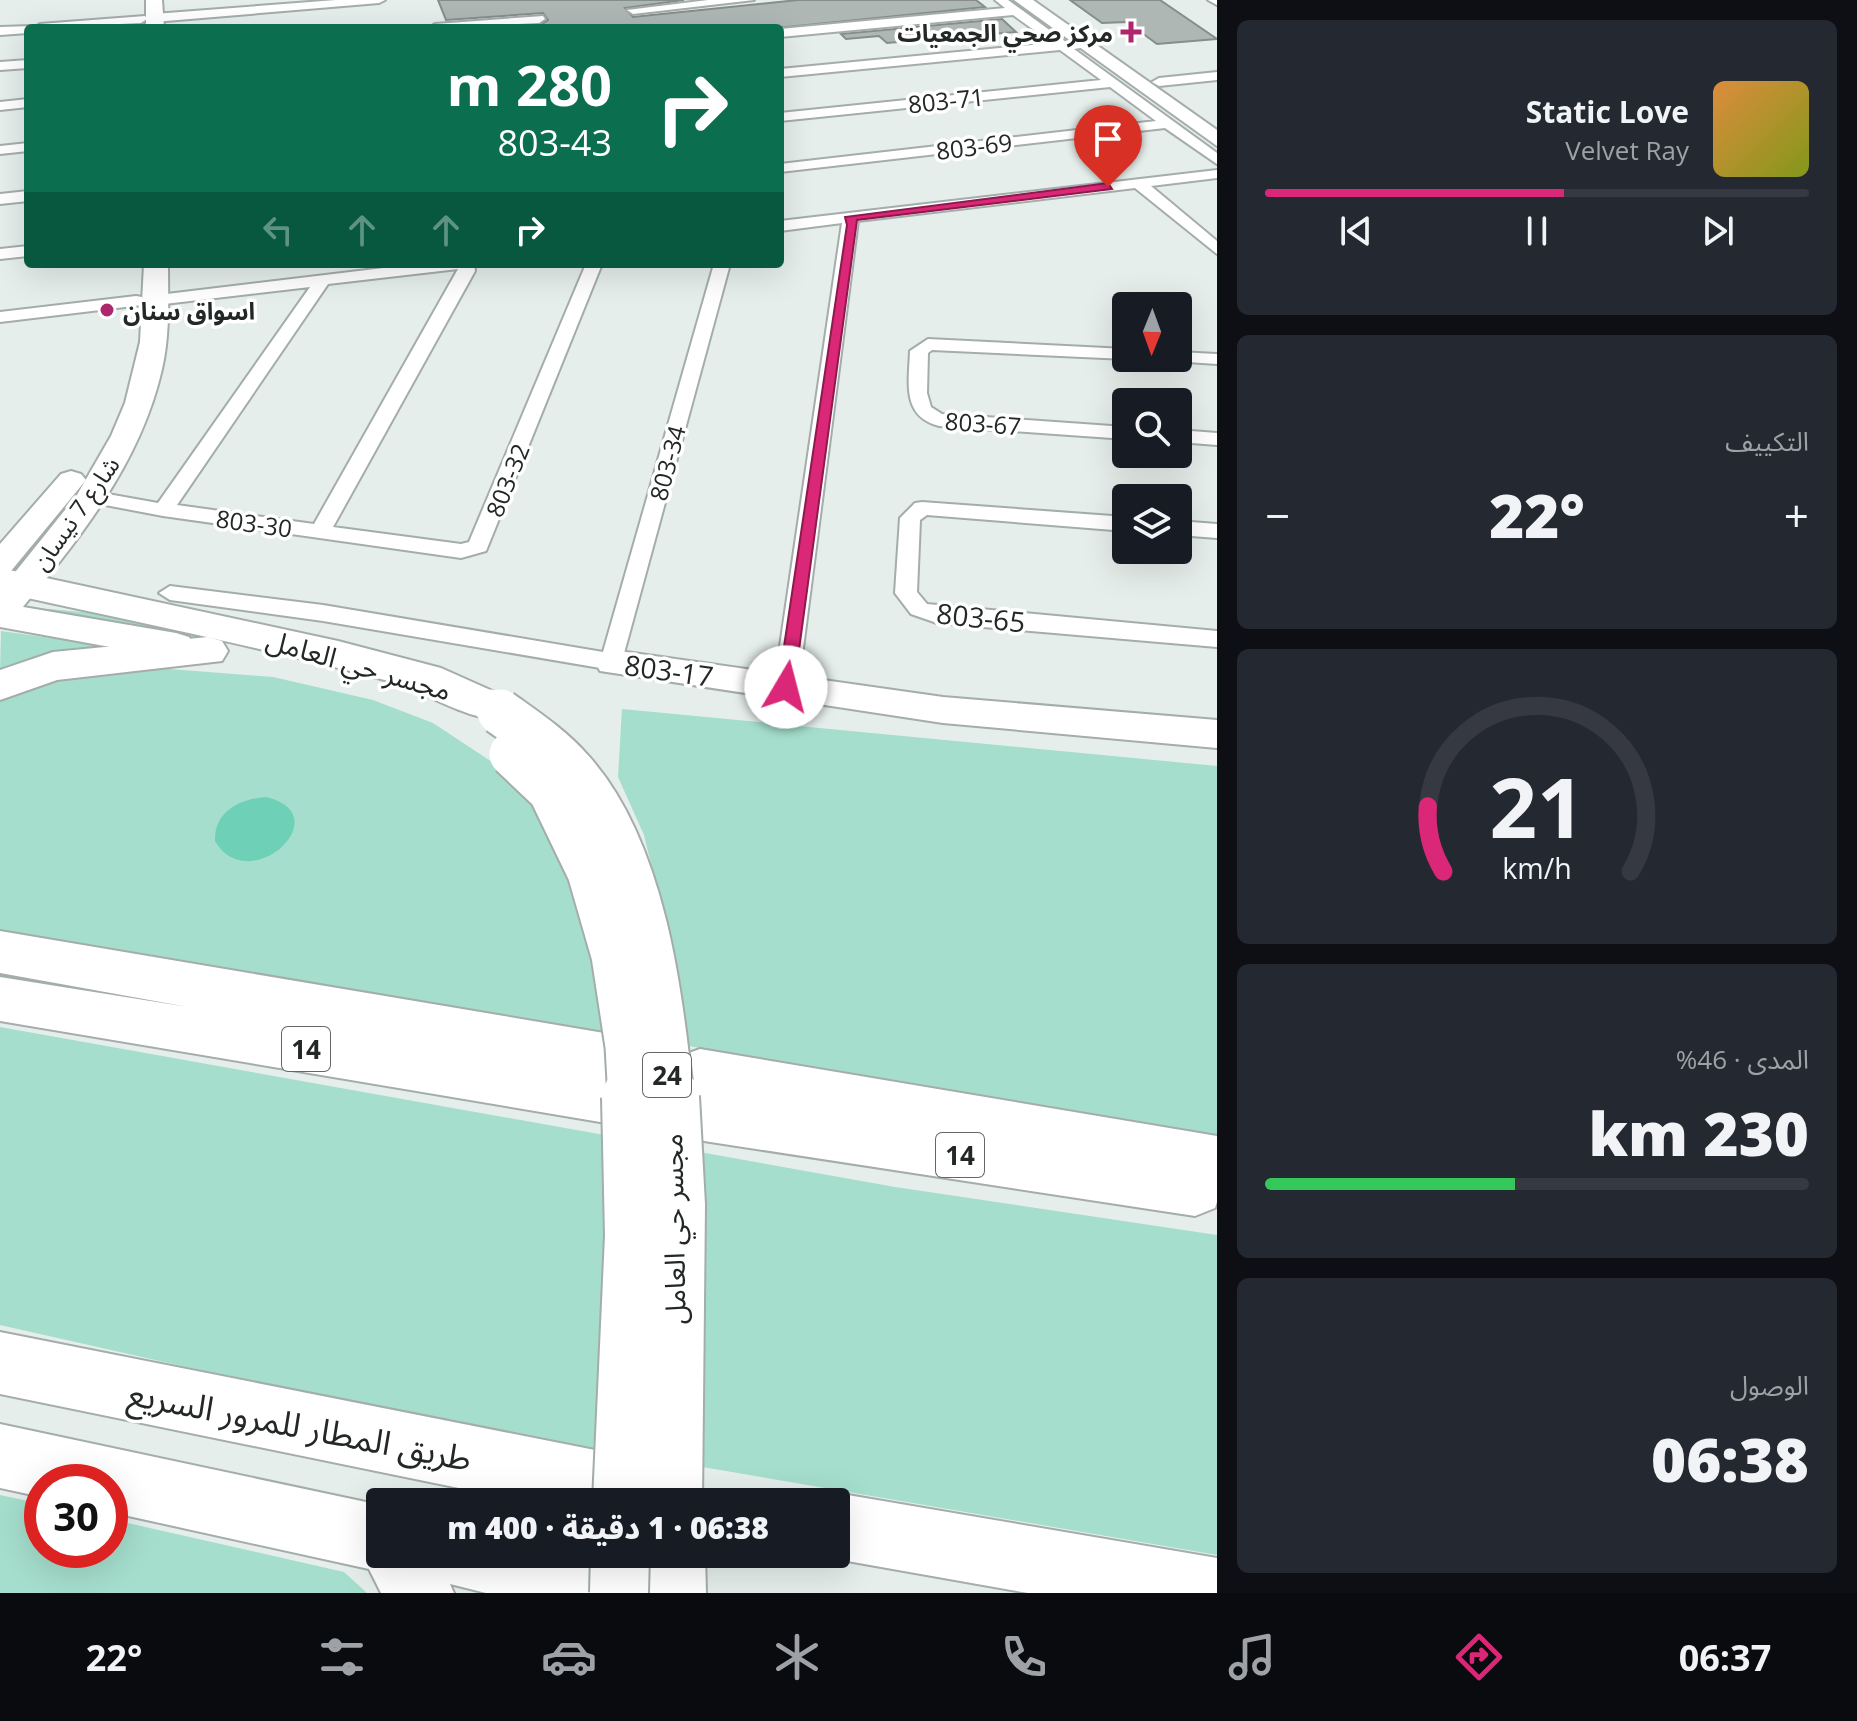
<!DOCTYPE html>
<html lang="ar">
<meta charset="utf-8">
<style>
:root{--surface:#171b24;--page:#242831;--text:#f1f3f6;--muted:#9ea1a6;--line:#363941;--accent:#db2777}
body{margin:0;font-family:"Open Sans","Noto Sans Arabic",sans-serif;background:var(--page);color:var(--text);direction:rtl;height:100vh;display:flex;flex-direction:column;font-size:30px;white-space:nowrap}
*{box-sizing:border-box;margin:0}
p{font-size:26px;color:var(--muted)}
.icon{flex:none;width:44px;height:44px;fill:none;stroke:currentColor;stroke-width:2;stroke-linecap:round;stroke-linejoin:round}
.map{position:relative;flex:1;overflow:hidden;direction:ltr}
.details{display:flex;flex-direction:column;gap:20px;padding:20px;background:#0d0f14;width:640px}
.details>*{flex:none}
.guide{position:absolute;left:24px;top:24px;width:760px;height:244px;border-radius:8px;box-shadow:0 8px 32px #0002;direction:rtl;background:#0b6e4f;color:#fff;overflow:hidden}
.needle{width:52px;rotate:181deg}
.tools{position:absolute;left:1112px;top:292px;display:grid;gap:16px}
.tools a{display:grid;place-items:center;width:80px;height:80px;border-radius:8px;background:var(--surface);box-shadow:0 8px 32px #0002;font-size:40px}
.speed{position:absolute;left:24px;top:1464px;display:flex;gap:16px;font-size:40px;font-weight:700;text-align:center}
.speed>*{display:grid;place-content:center;width:104px;height:104px;border-radius:50%;background:var(--surface);box-shadow:0 8px 32px #0002;line-height:1}
.speed .limit{border:12px solid #d22;background:#fff;color:#111}
.pin{position:absolute;display:grid;place-items:center;width:68px;height:68px;color:#fff;margin:-82px -34px;border-radius:50% 50% 50% 0;rotate:-45deg;box-shadow:0 0 8px #0007}
.pin .icon{rotate:45deg}
.me{position:absolute;width:88px;margin:-44px;rotate:8deg;stroke-linejoin:round;filter:drop-shadow(0 0 6px #0008)}
.turn{display:flex;align-items:center;gap:28px;height:168px;padding:0 40px;font-size:36px}
.turn .icon{width:104px;height:104px;stroke-width:2.5}
.turn b{display:block;font-size:56px;line-height:68px}
.lanes{display:flex;align-items:center;height:76px;padding:0 40px;background:#0003;justify-content:center;gap:40px;direction:ltr}
.lanes .off{opacity:.35}
.big{font-size:60px;font-weight:800;line-height:1.1}
.details .card{flex:1;display:flex;flex-direction:column;justify-content:center;gap:12px;min-width:0;padding:0 28px;border-radius:12px;background:var(--page)}
.details .dial{align-items:center;gap:0}
.dial svg{height:208px;overflow:visible;fill:none;stroke:var(--line);stroke-width:7;stroke-linecap:round;text-anchor:middle}
.dial text{fill:var(--text);stroke:none}
.song{display:flex;align-items:center;gap:24px}
.cover{width:96px;height:96px;border-radius:12px;background:linear-gradient(135deg,hsl(30 70% 55%),hsl(70 70% 35%))}
.played{height:8px;border-radius:4px;background:linear-gradient(90deg,var(--accent) 55%,var(--line) 55%)}
.keys{display:flex;justify-content:space-around;direction:ltr}
.heat{display:flex;justify-content:space-between;align-items:center;font-size:44px;direction:ltr}
.charge{height:12px;border-radius:6px;background:linear-gradient(90deg,#34c759 46%,var(--line) 0)}
.trip{position:absolute;left:366px;top:1488px;width:484px;height:80px;border-radius:8px;background:var(--surface);box-shadow:0 8px 32px #0002;font-weight:800;line-height:80px;text-align:center;direction:rtl}
.dock{display:flex;height:128px;justify-content:space-around;align-items:center;background:#090b0e;color:var(--muted)}
.dock .icon{width:56px;height:56px}
.dock .current{color:var(--accent)}
.dock b{font-size:36px;color:var(--text)}
main{display:flex;flex:1;min-height:0}
.map>svg:first-child{display:block}
</style>
<main>
<section class="details">
<div class="card">
<div class="song"><i class="cover"></i><div><b>Static Love</b><p>Velvet Ray</p></div></div>
<div class="played"></div>
<div class="keys"><svg class="icon" aria-label="previous" viewBox="0 0 24 24"><path d="M18 5L8 12l10 7zM5 5v14"/></svg><svg class="icon" aria-label="pause" viewBox="0 0 24 24"><path d="M8 5v14M16 5v14"/></svg><svg class="icon" aria-label="next" viewBox="0 0 24 24"><path d="M6 5l10 7-10 7zM19 5v14"/></svg></div>
</div>
<div class="card"><p>التكييف</p>
<div class="heat"><a>−</a><b class="big">22°</b><a>+</a></div>
</div>
<div class="card dial"><svg viewBox="0 0 100 80">
<path d="M14 69A42 42 0 1 1 86 69"/>
<path d="M14 69A42 42 0 0 1 8 44" stroke="#db2777"/>
<text x="50" y="56" font-size="32" font-weight="700">21</text>
<text x="50" y="72" font-size="11">km/h</text>
</svg></div>
<div class="card"><p>المدى · 46%</p><b class="big">230 km</b><div class="charge"></div></div>
<div class="card"><p>الوصول</p><b class="big">06:38</b></div>
</section>
<div class="map">
<svg width="1217" height="1593" viewBox="0 0 1217 1593">
<rect width="100%" height="100%" fill="#e5eeeb"/>
<path fill="#a5decd" d="M 49,609 L 93,613 L 206,636 L 203,641 L 37,612 Z
M 1,631 L 109,646 L 48,656 L 0,672 Z
M 157,668 L 273,677 L 373,700 L 433,723 L 524,783 L 670,943 L 644,835 L 618,777 L 622,709 L 1217,766 L 1217,1135 L 0,930 L 0,702 L 43,682 Z
M 0,1027 L 895,1187 L 1217,1235 L 1217,1555 L 399,1415 L 0,1325 Z
M 0,1495 L 42,1504 L 42,1550 L 110,1550 L 110,1519 L 344,1572 L 367,1593 L 0,1593 Z"/>
<path fill="#6ed0b6" d="M 266,797 C 341,815 248,899 215,841 C 214,811 240,799 266,797 Z"/>
<path fill="#aeb7b4" stroke="#868e8c" stroke-width="2" d="M 438,0 L 684,0 L 625,8 L 633,17 L 798,0 L 976,0 L 985,7 L 777,28 L 495,28 L 539,26 L 548,20 L 543,13 L 446,20 Z
M 1070,0 L 1160,0 L 1217,39 L 1157,44 L 1127,22 L 1102,23 Z
M 1002,19 L 1016,32 L 887,43 L 879,36 L 846,39 L 841,34 Z"/>
<g fill="none" stroke-linecap="round" stroke-linejoin="round">
<defs>
<path id="street" d="M 336,0 L 385,0 L 379,3 L 154,22 L 148,18 L 154,14 Z
M 708,0 L 754,0 L 633,14 L 627,10 Z
M 995,0 L 1008,0 L 1066,42 L 1087,41 L 1087,47 L 1074,49 L 1217,153 L 1217,164 L 1165,128 L 780,172 L 780,164 L 1156,121 L 1110,87 L 780,121 L 780,113 L 1101,80 L 1060,50 L 780,77 L 780,69 L 1052,43 L 1013,15 L 780,37 L 780,29 L 1005,8 Z
M 1208,0 L 1217,0 L 1217,5 Z
M 145,16 L 147,19 L 141,23 L 34,28 L 40,24 Z
M 543,16 L 545,19 L 539,23 L 429,28 L 435,24 Z
M 32,26 L 28,33 L 0,35 L 0,27 Z
M 28,60 L 28,68 L 0,70 L 0,62 Z
M 1217,72 L 1217,80 L 1159,86 L 1152,82 L 1159,78 Z
M 28,99 L 28,107 L 0,110 L 0,102 Z
M 28,143 L 28,151 L 0,154 L 0,146 Z
M 1217,170 L 1217,178 L 1151,186 L 1217,241 L 1217,254 L 1135,188 L 858,221 L 798,687 L 794,693 L 778,693 L 774,687 L 842,223 L 780,231 L 780,221 Z
M 28,191 L 28,201 L 0,204 L 0,194 Z
M 28,246 L 28,256 L 0,259 L 0,249 Z
M 417,264 L 474,264 L 475,271 L 333,527 L 461,544 L 469,542 L 586,264 L 602,264 L 486,551 L 461,558 L 163,516 L 84,501 L 81,497 L 91,491 L 158,503 L 310,287 L 156,305 L 150,304 L 150,296 ZM 458,269 L 314,524 L 177,505 L 328,284 Z
M 714,264 L 730,264 L 620,668 L 612,670 L 323,621 L 170,600 L 159,593 L 170,586 L 323,605 L 603,652 Z
M 136,296 L 142,297 L 142,305 L 0,322 L 0,312 Z
M 928,339 L 1126,349 L 1126,358 L 1132,358 L 1126,359 L 932,350 L 928,353 L 927,393 L 931,407 L 942,414 L 1126,427 L 1126,439 L 939,426 C 901,416 909,382 910,351 Z
M 1178,352 L 1217,354 L 1217,364 L 1172,361 L 1170,358 L 1178,358 Z
M 1178,430 L 1217,433 L 1217,445 L 1178,442 Z
M 922,502 L 1126,517 L 1126,531 L 927,515 L 920,520 L 917,592 L 927,604 L 1217,631 L 1217,647 L 937,623 L 911,614 L 895,593 L 900,518 L 915,503 Z
M 1178,521 L 1217,524 L 1217,538 L 1178,535 Z"/>
<path id="secondary" d="M 146,0 L 162,0 L 164,28 L 146,28 Z
M 1014,0 L 1033,0 L 1217,130 L 1217,146 Z
M 144,264 L 168,264 C 168,299 170,335 162,369 C 140,466 75,545 12,620 L 0,623 L 0,591 L 77,495 L 111,436 L 125,403 L 140,342 Z
M 71,471 L 81,474 L 86,480 L 11,571 L 0,574 L 0,544 L 61,474 Z
M 612,650 L 943,697 L 1217,720 L 1217,748 L 943,723 L 600,671 L 595,662 L 600,653 Z"/>
<path id="primary" d="M 0,568 L 338,641 L 441,668 L 506,697 L 512,707 L 506,717 C 475,726 425,691 392,682 C 263,647 131,621 0,592 Z
M 0,603 L 176,633 L 189,637 L 195,646 L 189,655 L 176,659 L 0,627 Z
M 641,1554 L 705,1554 L 706,1593 L 640,1593 Z"/>
<path id="highway" d="M 208,637 L 222,641 L 228,651 L 222,661 L 57,680 L 0,700 L 0,670 L 53,652 Z
M 0,931 L 610,1034 L 628,1041 L 636,1058 L 628,1075 L 621,1078 L 631,1081 L 639,1099 L 631,1117 L 612,1124 L 0,1021 L 0,977 L 188,1007 L 0,973 Z
M 700,1049 L 1217,1136 L 1217,1202 L 1215,1208 L 1195,1216 L 704,1141 L 685,1133 L 677,1115 L 685,1097 L 692,1094 L 681,1090 L 674,1073 L 681,1056 Z
M 0,1332 L 600,1451 L 623,1461 L 633,1484 L 625,1502 L 527,1502 L 0,1394 Z
M 0,1424 L 380,1505 L 380,1554 L 612,1554 L 619,1557 L 629,1581 L 624,1593 L 486,1593 L 450,1584 L 454,1593 L 381,1593 L 369,1569 L 110,1512 L 110,1482 L 42,1482 L 42,1497 L 0,1488 Z
M 836,1493 L 1217,1558 L 1217,1593 L 1028,1593 L 836,1559 L 823,1554 L 836,1554 L 836,1502 L 814,1502 Z"/>
</defs>
<use href="#street" stroke="#a4adaa" stroke-width="4"/>
<use href="#secondary" stroke="#a4adaa" stroke-width="4"/>
<use href="#primary" stroke="#a4adaa" stroke-width="4"/>
<use href="#highway" stroke="#a4adaa" stroke-width="4"/>
<use href="#street" fill="#fff" fill-rule="evenodd"/>
<use href="#secondary" fill="#fff" fill-rule="evenodd"/>
<use href="#primary" fill="#fff" fill-rule="evenodd"/>
<use href="#highway" fill="#fff" fill-rule="evenodd"/>
<defs>
<path id="primary-bridge-far2" d="M 492,707 L 502,714"/>
<path id="primary-bridge-far1" d="M 500,712 C 525,730 551,747 571,770 C 643,849 661,996 671,1099
M 512,754 L 551,791 L 590,872 L 614,955 L 628,1046 L 631,1099"/>
<path id="primary-bridge" d="M 670,1097 L 676,1205 L 673,1502
M 622,1502 L 634,1236 L 631,1097
M 619,1593 L 620,1554"/>
</defs>
<use href="#primary-bridge-far2" stroke="#a4adaa" stroke-width="38" stroke-linecap="butt"/>
<use href="#primary-bridge-far1" stroke="#a4adaa" stroke-width="49" stroke-linecap="butt"/>
<use href="#primary-bridge" stroke="#a4adaa" stroke-width="62" stroke-linecap="butt"/>
<use href="#primary-bridge-far2" stroke="#fff" stroke-width="35"/>
<use href="#primary-bridge-far1" stroke="#fff" stroke-width="45"/>
<use href="#primary-bridge" stroke="#fff" stroke-width="58"/>
</g>
<path fill="#db2777" stroke="#8e194d" stroke-width="2" d="M 1108,183 L 1112,189 L 857,220 L 794,687 L 786,693 L 780,692 L 778,687 L 847,225 L 845,217 Z"/>
<g fill="#ae276d" stroke="#fff" stroke-width="3">
<path d="M1127 20h8v8h8v8h-8v8h-8v-8h-8v-8h8z"/>
<circle cx="107" cy="310" r="8"/>
</g>
<g text-anchor="middle" dominant-baseline="central" stroke-width="7" stroke-linejoin="round" paint-order="stroke">
<g font-size="24" font-weight="bold" fill="#232726" stroke="#fff" text-anchor="end">
<text x="1113" y="32">مركز صحي الجمعيات</text>
<text x="123" y="310" text-anchor="start">اسواق سنان</text>
</g>
<g font-size="24" fill="#232726" stroke="#fff">
<text transform="translate(946 100) rotate(-6)">803-71</text>
<text transform="translate(974 146) rotate(-7)">803-69</text>
<text transform="translate(983 423) rotate(4)">803-67</text>
<text transform="translate(667 463) rotate(-75)">803-34</text>
<text transform="translate(507 480) rotate(-68)">803-32</text>
<text transform="translate(75 513) rotate(-55)">شارع 7 نيسان</text>
<text transform="translate(254 523) rotate(8)">803-30</text>
</g>
<g fill="#fff" stroke="#656867" stroke-width="2">
<rect x="282" y="1027" width="48" height="44" rx="6"/>
<rect x="643" y="1053" width="48" height="44" rx="6"/>
<rect x="936" y="1133" width="48" height="44" rx="6"/>
</g>
<g font-size="26" font-weight="bold" fill="#232726">
<text x="306" y="1049">14</text>
<text x="667" y="1075">24</text>
<text x="960" y="1155">14</text>
</g>
<g font-size="28" fill="#232726" stroke="#fff">
<text transform="translate(981 617) rotate(6)">803-65</text>
<text transform="translate(359 664) rotate(16)">مجسر حي العامل</text>
<text transform="translate(669 670) rotate(8)">803-17</text>
<text transform="translate(673 1229) rotate(-91)">مجسر حي العامل</text>
</g>
<g font-size="34" fill="#232726" stroke="#fff">
<text transform="translate(300 1425) rotate(11)">طريق المطار للمرور السريع</text>
</g>
</g>
</svg>
<div class="tools">
<a><svg class="needle" viewBox="-14 -14 28 28"><path d="M0-13l5 13h-10z" fill="#e53935"/><path d="M0 13l5-13h-10z" fill="#9ea1a6"/></svg></a>
<a><svg class="icon" aria-label="search" viewBox="0 0 24 24"><circle cx="10" cy="10" r="6"/><path d="M15 15l6 6"/></svg></a>
<a><svg class="icon" aria-label="layers" viewBox="0 0 24 24"><path d="M12 4l9 5-9 5-9-5zM3 14l9 5 9-5"/></svg></a>
</div>
<div class="speed"><div class="limit">30</div></div>
<div class="pin" style="left:1108px;top:187px;background:#d93025"><svg class="icon" aria-label="arrive" viewBox="0 0 24 24"><path d="M6 21V4h12l-3 4 3 4H6"/></svg></div>
<svg class="me" style="left:786px;top:687px" viewBox="-20 -20 40 40"><circle r="19" fill="#fff"/><path d="M0-13L10 11 0 6-10 11z" fill="#db2777"/></svg>
<div class="trip">06:38 · 1 دقيقة · 400 m</div>
<div class="guide">
<div class="turn"><svg class="icon" aria-label="right" viewBox="0 0 24 24"><path d="M7 20v-9h11M14 6l5 5-5 5"/></svg><div><b>280 m</b>803-43</div></div>
<div class="lanes"><svg class="icon off" aria-label="left" viewBox="0 0 24 24"><path d="M17 20v-9H6M10 6l-5 5 5 5"/></svg><svg class="icon off" aria-label="ahead" viewBox="0 0 24 24"><path d="M12 20V5M6 11l6-6 6 6"/></svg><svg class="icon off" aria-label="ahead" viewBox="0 0 24 24"><path d="M12 20V5M6 11l6-6 6 6"/></svg><svg class="icon" aria-label="right" viewBox="0 0 24 24"><path d="M7 20v-9h11M14 6l5 5-5 5"/></svg></div>
</div>
</div>
</main>
<nav class="dock">
<b>06:37</b>
<svg class="icon current" aria-label="directions" viewBox="0 0 24 24"><path d="M12 3l9 9-9 9-9-9zM9 14v-3h6M13 9l2 2-2 2"/></svg>
<svg class="icon" aria-label="music" viewBox="0 0 24 24"><path d="M9 18V5l10-2v13"/><circle cx="6" cy="18" r="3"/><circle cx="16" cy="16" r="3"/></svg>
<svg class="icon" aria-label="phone" viewBox="0 0 24 24"><path d="M5 4h4l2 5-3 2q2 4 5 5l2-3 5 2v4C11 20 4 13 5 4z"/></svg>
<svg class="icon" aria-label="climate" viewBox="0 0 24 24"><path d="M12 3v18M4 7l16 10M4 17L20 7"/></svg>
<svg class="icon" aria-label="car" viewBox="0 0 24 24"><path d="M5 17H2v-5l4-1 3-4h7l3 4 3 1v5h-3M9 17h6M6 11h13"/><circle cx="7" cy="17" r="2"/><circle cx="17" cy="17" r="2"/></svg>
<svg class="icon" aria-label="filters" viewBox="0 0 24 24"><path d="M4 7h16M4 17h16"/><circle cx="9" cy="7" r="2"/><circle cx="15" cy="17" r="2"/></svg>
<b>22°</b>
</nav>
